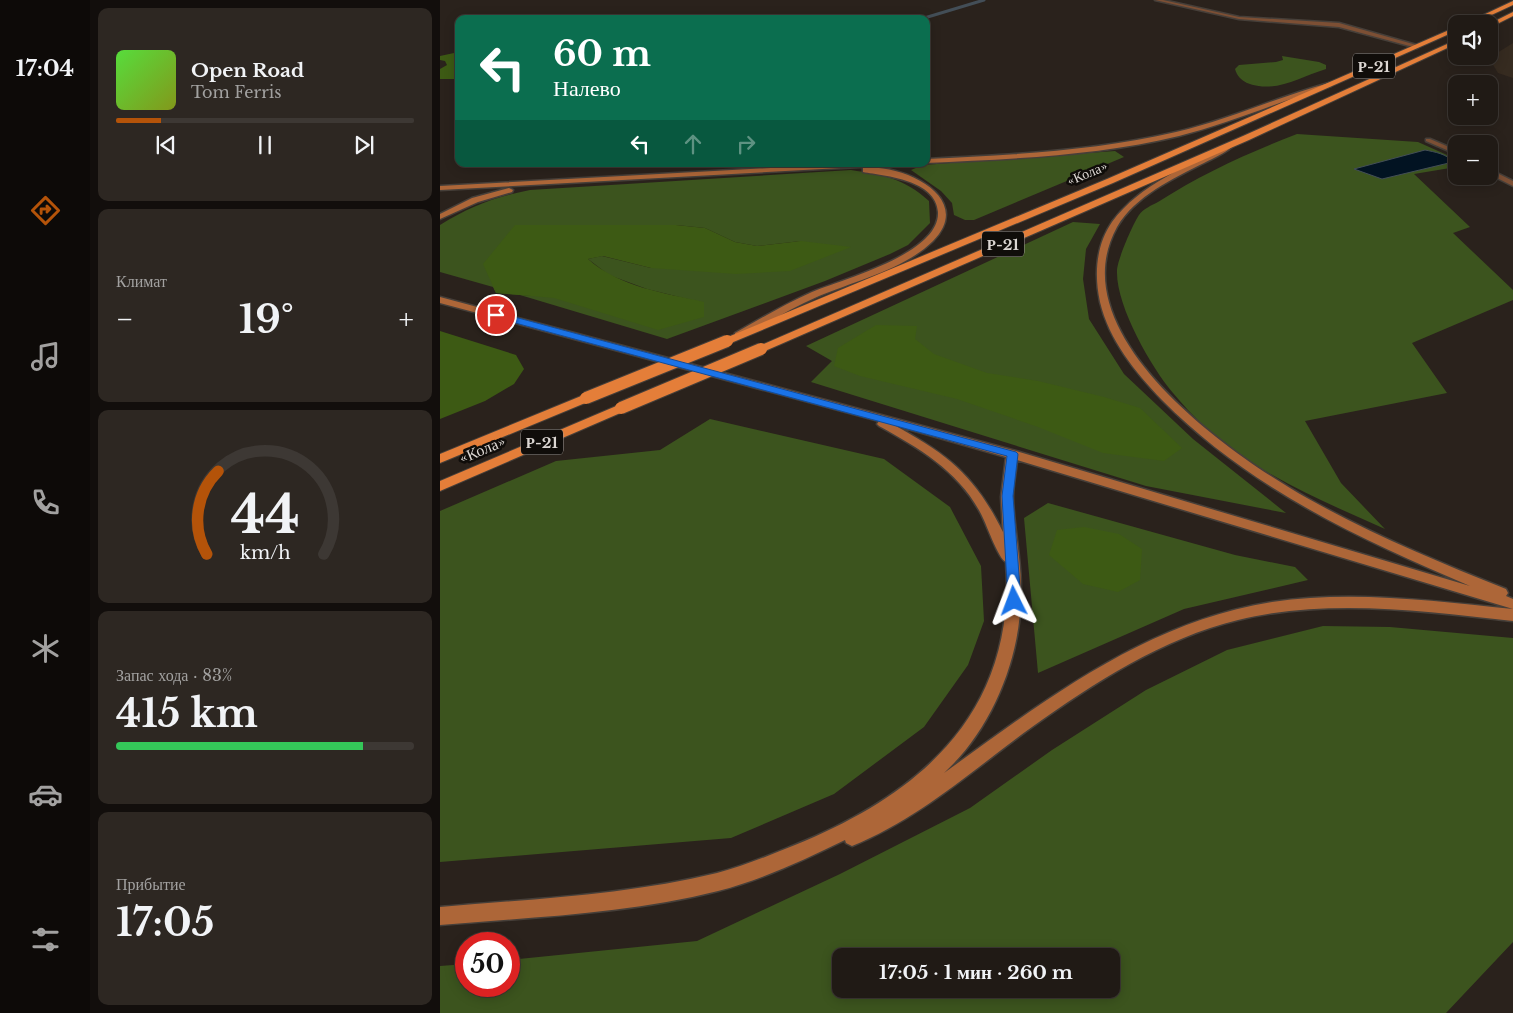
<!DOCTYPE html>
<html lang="ru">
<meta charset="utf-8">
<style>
:root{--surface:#201a15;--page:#2d2722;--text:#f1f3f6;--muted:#a2a1a0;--line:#3d3834;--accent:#b45309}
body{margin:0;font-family:"Libre Baskerville",serif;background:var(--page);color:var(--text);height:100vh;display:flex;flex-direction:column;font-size:19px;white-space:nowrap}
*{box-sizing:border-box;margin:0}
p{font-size:16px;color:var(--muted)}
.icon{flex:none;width:28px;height:28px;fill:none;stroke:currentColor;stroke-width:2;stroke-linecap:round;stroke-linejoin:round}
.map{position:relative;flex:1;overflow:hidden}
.panel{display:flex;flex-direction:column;gap:8px;padding:8px;background:#120e0c;width:350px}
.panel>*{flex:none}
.top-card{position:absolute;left:15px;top:15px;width:475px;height:152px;border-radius:10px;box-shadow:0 2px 12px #0003,0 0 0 1px var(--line);background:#0b6e4f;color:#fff;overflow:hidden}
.tools{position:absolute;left:1008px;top:15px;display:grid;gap:10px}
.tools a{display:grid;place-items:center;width:50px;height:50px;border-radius:10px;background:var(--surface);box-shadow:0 2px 12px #0003,0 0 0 1px var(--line);font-size:25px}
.speed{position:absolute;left:15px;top:932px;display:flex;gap:10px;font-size:25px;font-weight:700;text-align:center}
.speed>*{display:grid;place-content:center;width:65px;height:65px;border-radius:50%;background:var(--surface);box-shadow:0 2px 12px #0003,0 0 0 1px var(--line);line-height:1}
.speed .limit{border:8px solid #d22;background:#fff;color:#111}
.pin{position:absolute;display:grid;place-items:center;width:42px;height:42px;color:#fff;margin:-21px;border:2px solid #fff;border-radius:50%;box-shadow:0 1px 5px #0007}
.me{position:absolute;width:55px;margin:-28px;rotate:357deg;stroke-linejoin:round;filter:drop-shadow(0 0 4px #0008)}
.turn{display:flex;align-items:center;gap:18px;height:105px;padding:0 15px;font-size:22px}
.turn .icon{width:65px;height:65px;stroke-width:2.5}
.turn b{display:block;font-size:35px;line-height:42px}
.lanes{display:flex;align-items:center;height:48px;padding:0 15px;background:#0003;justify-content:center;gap:25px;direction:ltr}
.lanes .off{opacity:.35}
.big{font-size:38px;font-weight:800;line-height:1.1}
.panel .widget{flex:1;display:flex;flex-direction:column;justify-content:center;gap:8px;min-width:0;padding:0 18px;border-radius:10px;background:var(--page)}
.panel .dial{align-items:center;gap:0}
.dial svg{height:130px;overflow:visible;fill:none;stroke:var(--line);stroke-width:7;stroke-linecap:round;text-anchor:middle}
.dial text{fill:var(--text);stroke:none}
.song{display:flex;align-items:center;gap:15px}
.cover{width:60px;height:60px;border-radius:8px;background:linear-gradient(135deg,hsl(110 70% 55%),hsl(70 70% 35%))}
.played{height:5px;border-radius:2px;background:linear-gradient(90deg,var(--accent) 15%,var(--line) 15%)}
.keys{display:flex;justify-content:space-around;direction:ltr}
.heat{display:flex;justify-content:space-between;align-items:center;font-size:28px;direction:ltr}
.charge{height:8px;border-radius:4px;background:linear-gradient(90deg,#34c759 83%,var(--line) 0)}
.trip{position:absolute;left:392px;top:948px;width:288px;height:50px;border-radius:10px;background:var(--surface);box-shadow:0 2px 12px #0003,0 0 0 1px var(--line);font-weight:800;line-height:50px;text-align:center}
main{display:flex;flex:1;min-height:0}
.dock{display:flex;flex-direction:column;width:90px;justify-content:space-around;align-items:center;background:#0d0a08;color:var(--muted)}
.dock .icon{width:35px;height:35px}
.dock .active{color:var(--accent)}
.dock b{font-size:22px;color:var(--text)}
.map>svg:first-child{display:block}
</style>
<main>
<nav class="dock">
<b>17:04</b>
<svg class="icon active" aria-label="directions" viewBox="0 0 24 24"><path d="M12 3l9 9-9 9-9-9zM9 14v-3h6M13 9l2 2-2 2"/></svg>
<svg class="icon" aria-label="music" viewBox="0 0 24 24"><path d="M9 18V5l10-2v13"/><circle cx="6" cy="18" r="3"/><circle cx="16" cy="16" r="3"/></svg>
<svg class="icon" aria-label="phone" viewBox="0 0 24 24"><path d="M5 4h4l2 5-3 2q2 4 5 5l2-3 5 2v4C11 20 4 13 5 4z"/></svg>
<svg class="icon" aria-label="climate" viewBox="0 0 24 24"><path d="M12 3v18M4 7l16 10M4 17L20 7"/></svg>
<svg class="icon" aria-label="car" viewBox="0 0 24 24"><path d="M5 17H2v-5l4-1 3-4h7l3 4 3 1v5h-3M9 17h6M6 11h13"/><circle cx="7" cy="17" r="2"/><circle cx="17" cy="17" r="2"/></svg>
<svg class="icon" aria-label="filters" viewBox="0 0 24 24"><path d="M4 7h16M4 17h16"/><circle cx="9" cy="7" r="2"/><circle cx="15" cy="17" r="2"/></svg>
</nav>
<section class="panel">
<div class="widget">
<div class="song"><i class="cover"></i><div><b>Open Road</b><p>Tom Ferris</p></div></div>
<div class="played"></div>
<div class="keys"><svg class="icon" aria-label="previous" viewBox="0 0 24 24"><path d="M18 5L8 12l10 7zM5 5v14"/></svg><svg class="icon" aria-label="pause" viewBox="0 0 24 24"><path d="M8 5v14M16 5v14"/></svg><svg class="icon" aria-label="next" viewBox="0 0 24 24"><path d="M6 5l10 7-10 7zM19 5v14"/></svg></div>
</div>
<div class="widget"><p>Климат</p>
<div class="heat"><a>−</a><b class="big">19°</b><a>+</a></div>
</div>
<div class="widget dial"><svg viewBox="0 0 100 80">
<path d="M14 69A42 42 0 1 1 86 69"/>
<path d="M14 69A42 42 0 0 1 21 18" stroke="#b45309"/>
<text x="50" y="56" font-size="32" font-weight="700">44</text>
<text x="50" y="72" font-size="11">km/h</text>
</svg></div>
<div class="widget"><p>Запас хода · 83%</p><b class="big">415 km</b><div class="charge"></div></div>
<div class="widget"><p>Прибытие</p><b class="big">17:05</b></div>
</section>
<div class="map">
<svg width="1073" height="1013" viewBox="0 0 1073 1013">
<rect width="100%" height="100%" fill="#2a221c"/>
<path fill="#362b20" d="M 1073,43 L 1073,78 L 1058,73 L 1049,58 Z"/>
<path fill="#3c541e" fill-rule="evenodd" d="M 842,56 L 879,62 L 886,65 L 886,69 C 859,77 837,94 807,83 C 801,80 797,76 795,69 L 799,65 L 836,62 L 843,60 Z
M 857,134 L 978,142 L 1016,159 L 1016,167 L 974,174 L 1030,227 L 1013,233 L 1073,290 L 1073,300 L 972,343 L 1007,393 L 865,421 L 901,483 L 945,529 C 896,507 845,486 800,455 C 776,439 752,416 733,393 C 711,367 676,306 677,271 C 677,260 693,224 699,215 C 703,209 712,205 718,202 C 761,174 810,152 857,134 Z
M 675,151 L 684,157 L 534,220 L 525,220 L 514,215 L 512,203 L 501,191 L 471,170 L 483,165 Z
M 411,170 C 443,175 464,178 489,201 L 490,223 L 468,245 L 450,254 L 385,281 L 227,339 L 80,295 L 56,293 L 53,287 L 0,272 L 0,225 C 31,206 55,197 90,190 ZM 75,225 L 236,225 L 265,228 L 295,242 L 317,246 L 361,241 L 211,268 L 162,256 L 148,259 L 169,275 L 207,289 L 264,303 L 80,295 Z
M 633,222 L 660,224 L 646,249 L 643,279 L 649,319 L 684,374 L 753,439 L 846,513 L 706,486 L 371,382 L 392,361 L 366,346 Z
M 270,419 L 444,459 L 510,507 L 541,566 L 544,621 L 528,665 L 484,727 L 394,794 L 291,838 L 0,862 L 0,511 L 116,461 L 220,450 Z
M 608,503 L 795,555 L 855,567 L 868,580 L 744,609 L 598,673 L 584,518 Z
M 883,626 L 950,627 L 1073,638 L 1073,942 L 1006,1013 L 0,1013 L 0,966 L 26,964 L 26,986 L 69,986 L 69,960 L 257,941 L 400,874 L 530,808 L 612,750 L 706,690 L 787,650 ZM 671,956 L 671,989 L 401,989 L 401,956 Z"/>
<path fill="#3d5a14" d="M 14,53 L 19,53 L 19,79 L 0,79 L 0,69 L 7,65 L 5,61 L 0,60 L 0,56 Z
M 75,225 L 236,225 L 265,228 L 295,242 L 317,246 L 361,241 L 411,247 L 350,271 L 296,274 L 211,268 L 163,256 L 148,259 C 179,287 225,293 264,302 L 264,317 L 218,330 L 114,298 L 56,293 L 43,264 Z
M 436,325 L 477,326 L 475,339 L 494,354 L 547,373 L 598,381 L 664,397 L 700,408 L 742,448 L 724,461 L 663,453 L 598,427 L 517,399 L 420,376 L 394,366 L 398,348 Z
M 0,331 L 76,355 L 84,369 L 74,384 L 45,401 L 0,419 Z
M 644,527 L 679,534 L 702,549 L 700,580 L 678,592 L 643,584 L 609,555 L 617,530 Z"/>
<path fill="#021322" stroke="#434e57" d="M 985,150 C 995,152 1007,154 1013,162 L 942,179 L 914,169 Z"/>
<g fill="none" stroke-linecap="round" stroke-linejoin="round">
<path stroke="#434e57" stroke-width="3" d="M 481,19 L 544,0"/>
<defs>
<path id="minor" d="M 715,0 L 723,0 L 799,17 L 899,23 L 980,46 L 977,48 L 899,27 L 799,19 Z
M 986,139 L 990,139 L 1016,150 L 1016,154 L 986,141 Z
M 1049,169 L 1073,181 L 1073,186 L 1049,174 Z"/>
<path id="secondary" d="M 889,83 L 891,86 C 840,101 791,123 739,136 C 657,156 571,159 486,163 L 486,159 C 570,155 655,151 736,132 C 788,120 837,97 889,83 Z
M 788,145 L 793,146 C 785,153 774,158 764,163 C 734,178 695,196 677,227 C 618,334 789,454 867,498 C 931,534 998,562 1066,589 L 1068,593 L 1066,596 L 1073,599 L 1073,621 C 983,611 888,598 798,620 C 723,638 654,683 592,727 C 534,769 479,819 412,846 L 406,843 L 405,840 C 364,860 321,880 278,891 C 188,914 92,917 0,925 L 0,907 C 92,899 187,895 277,873 C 304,866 330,855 355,845 C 483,793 576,711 566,562 C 558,559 546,522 540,512 C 518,471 479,448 439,426 L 437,424 L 439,421 L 0,303 L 0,297 L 576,451 L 1030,586 C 919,539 808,487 722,400 C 695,372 669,340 660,302 C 654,275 656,245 672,222 C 700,184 748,166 788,145 ZM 454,425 L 566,457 L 561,497 L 563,532 C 535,476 509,455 454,425 ZM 577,460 L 1073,609 C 994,601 912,590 832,602 C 706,622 605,700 504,773 C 553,728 582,655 581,589 C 581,558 574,528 573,498 C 573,485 576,473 577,460 Z
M 403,164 L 442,164 L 438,166 L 0,190 L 0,186 Z
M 423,168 C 461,163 536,197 493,241 C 465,269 415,281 379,296 C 352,308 327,323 301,337 L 295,337 L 295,333 C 320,319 345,304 372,292 C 403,279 500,254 498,212 C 496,180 446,176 423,172 Z
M 69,188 L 73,190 L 72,192 L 38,202 L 0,219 L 0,214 L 32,198 Z"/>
<path id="trunk" d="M 1073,1 L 1073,5 L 1032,24 L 1024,24 Z
M 1073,12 L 1073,16 L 1049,28 L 1049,24 Z
M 1016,27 L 1016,31 L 673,183 L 291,343 L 283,343 L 282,341 L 283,339 L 667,179 Z
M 1016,40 L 1016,44 L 809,140 L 325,351 L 321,352 L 315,349 L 317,347 L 803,136 Z
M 146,394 L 150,395 L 152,398 L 150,401 L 0,463 L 0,454 Z
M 181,404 L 187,408 L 185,411 L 0,491 L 0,481 Z"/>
</defs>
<use href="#minor" stroke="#463f39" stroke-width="3"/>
<use href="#secondary" stroke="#463f39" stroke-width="3"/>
<use href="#trunk" stroke="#463f39" stroke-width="2"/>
<use href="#minor" fill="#7c4f34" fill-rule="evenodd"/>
<use href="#secondary" fill="#ad6638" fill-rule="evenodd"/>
<use href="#trunk" fill="#e47e39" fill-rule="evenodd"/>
<defs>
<path id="trunk-bridge" d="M 146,398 L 287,341
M 181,408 L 321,349"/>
</defs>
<use href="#trunk-bridge" stroke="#463f39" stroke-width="14" stroke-linecap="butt"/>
<use href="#trunk-bridge" stroke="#e47e39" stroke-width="12"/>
</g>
<path fill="#1a73e8" stroke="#114b97" d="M 56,312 L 576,452 L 578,454 L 573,496 L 581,601 L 579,604 L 570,604 L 568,601 L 562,496 L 567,456 L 53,317 L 52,315 Z"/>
<g text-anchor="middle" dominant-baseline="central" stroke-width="5" stroke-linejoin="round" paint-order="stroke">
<g font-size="14" fill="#dcd7d3" stroke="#100d0a">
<text transform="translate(647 173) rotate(-23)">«Кола»</text>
</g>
<g fill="#100d0a" stroke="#9f9a97" stroke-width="1">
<rect x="913" y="53.5" width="42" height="25" rx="4"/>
<rect x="542" y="231.5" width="42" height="25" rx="4"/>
<rect x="81" y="429.5" width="42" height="25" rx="4"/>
</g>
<g font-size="15" font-weight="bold" fill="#dcd7d3">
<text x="934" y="66">Р-21</text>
<text x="563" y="244">Р-21</text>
<text x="102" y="442">Р-21</text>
</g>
<g font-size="16" fill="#dcd7d3" stroke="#100d0a">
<text transform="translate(42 449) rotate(-23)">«Кола»</text>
</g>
</g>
</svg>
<div class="tools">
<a><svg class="icon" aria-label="sound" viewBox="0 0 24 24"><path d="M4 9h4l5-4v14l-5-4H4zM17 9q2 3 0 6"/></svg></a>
<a>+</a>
<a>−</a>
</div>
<div class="speed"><div class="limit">50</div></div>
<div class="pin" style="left:56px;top:315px;background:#d93025"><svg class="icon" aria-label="arrive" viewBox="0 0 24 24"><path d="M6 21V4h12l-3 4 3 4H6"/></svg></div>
<svg class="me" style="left:574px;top:601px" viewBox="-20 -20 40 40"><path d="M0-17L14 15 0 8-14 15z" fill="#1a73e8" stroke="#fff" stroke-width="4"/></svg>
<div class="trip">17:05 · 1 мин · 260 m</div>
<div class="top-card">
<div class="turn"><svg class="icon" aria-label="left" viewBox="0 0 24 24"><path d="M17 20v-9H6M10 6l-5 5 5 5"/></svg><div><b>60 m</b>Налево</div></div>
<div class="lanes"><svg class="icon" aria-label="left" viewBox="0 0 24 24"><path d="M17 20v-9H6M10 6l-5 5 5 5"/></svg><svg class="icon off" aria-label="ahead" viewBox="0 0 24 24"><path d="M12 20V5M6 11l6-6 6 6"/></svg><svg class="icon off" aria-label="right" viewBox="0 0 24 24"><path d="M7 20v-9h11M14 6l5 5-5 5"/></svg></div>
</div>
</div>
</main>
